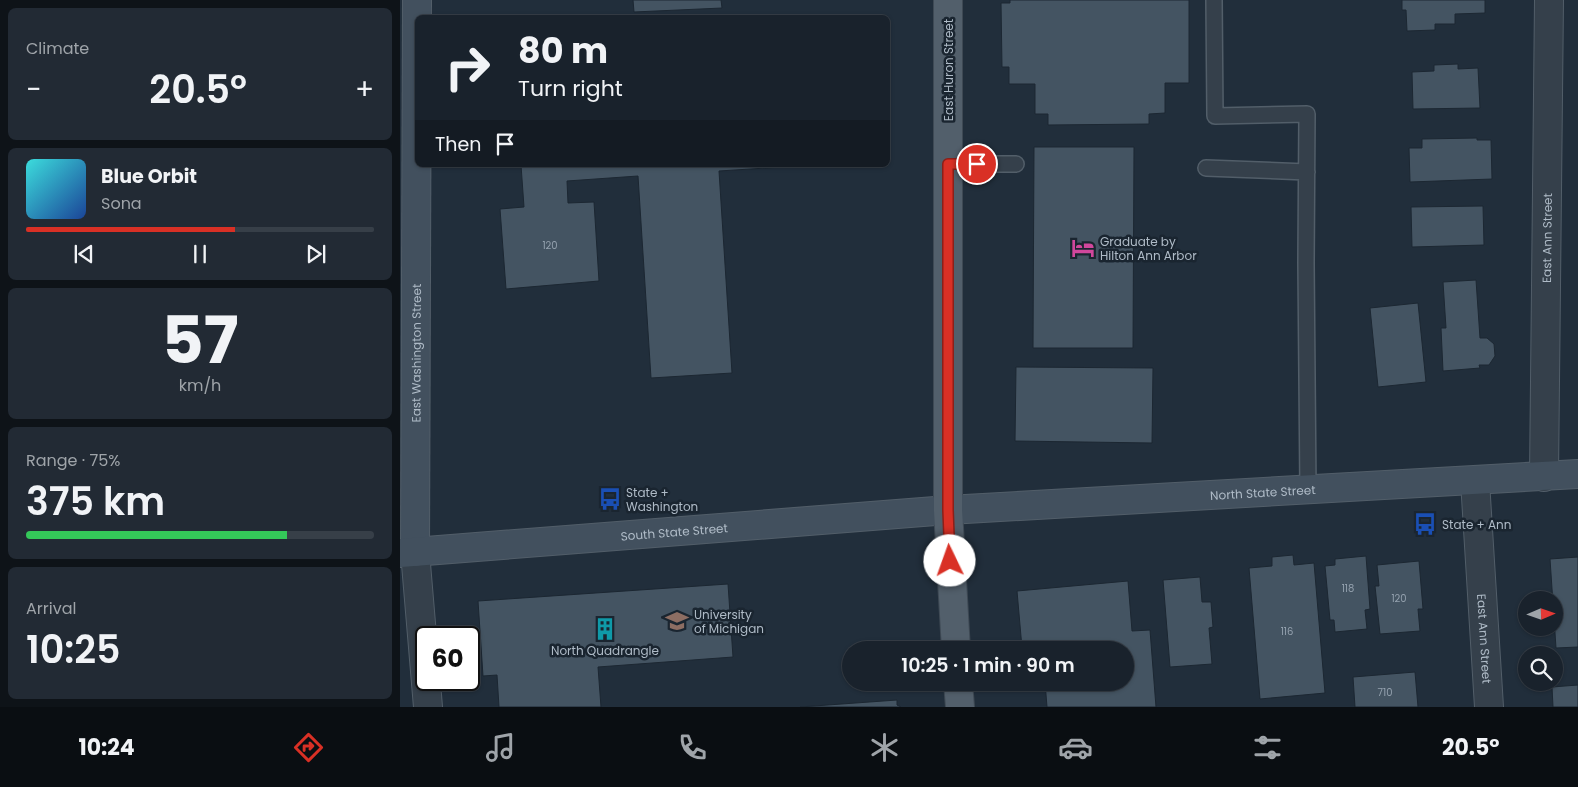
<!DOCTYPE html>
<meta charset="utf-8">
<style>
:root{--surface:#19222c;--page:#222a34;--text:#f1f3f6;--muted:#9fa4a9;--line:#373f48;--accent:#d93025}
body{margin:0;font-family:Poppins,sans-serif;background:var(--page);color:var(--text);height:100vh;display:flex;flex-direction:column;font-size:19px;white-space:nowrap}
*{box-sizing:border-box;margin:0}
p{font-size:16px;color:var(--muted)}
.icon{flex:none;width:28px;height:28px;fill:none;stroke:currentColor;stroke-width:2;stroke-linecap:round;stroke-linejoin:round}
.map{position:relative;flex:1;overflow:hidden}
.side{display:flex;flex-direction:column;gap:8px;padding:8px;background:#0e1318;width:400px}
.side>*{flex:none}
.guide{position:absolute;left:15px;top:15px;width:475px;height:152px;border-radius:8px;box-shadow:0 1px 4px #0004,0 0 0 1px var(--line);background:#19222c;color:var(--text);overflow:hidden}
.needle{width:32px;rotate:88deg}
.controls{position:absolute;left:1118px;top:591px;display:grid;gap:10px}
.controls a{display:grid;place-items:center;width:45px;height:45px;border-radius:50%;background:var(--surface);box-shadow:0 1px 4px #0004,0 0 0 1px var(--line);font-size:25px}
.speed{position:absolute;left:15px;top:626px;display:flex;gap:10px;font-size:25px;font-weight:700;text-align:center}
.speed>*{display:grid;place-content:center;width:65px;height:65px;border-radius:50%;background:var(--surface);box-shadow:0 1px 4px #0004,0 0 0 1px var(--line);line-height:1}
.speed .limit{border:2px solid #111;border-radius:8px;background:#fff;color:#111}
.pin{position:absolute;display:grid;place-items:center;width:42px;height:42px;color:#fff;margin:-21px;border:2px solid #fff;border-radius:50%;box-shadow:0 1px 5px #0007}
.me{position:absolute;width:55px;margin:-28px;rotate:357deg;stroke-linejoin:round;filter:drop-shadow(0 0 4px #0008)}
.turn{display:flex;align-items:center;gap:18px;height:105px;padding:0 20px;font-size:22px}
.turn .icon{width:65px;height:65px;stroke-width:2.5}
.turn b{display:block;font-size:35px;line-height:42px}
.then{display:flex;align-items:center;height:48px;padding:0 20px;background:#0003;gap:10px;font-size:19px}
.big{font-size:38px;font-weight:600;line-height:1.1}
.side .tile{flex:1;display:flex;flex-direction:column;justify-content:center;gap:8px;min-width:0;padding:0 18px;border-radius:8px;background:var(--page)}
.side .dial{align-items:center;gap:0}
.dial b{font-size:65px;line-height:1}
.song{display:flex;align-items:center;gap:15px}
.cover{width:60px;height:60px;border-radius:8px;background:linear-gradient(135deg,hsl(180 70% 55%),hsl(220 70% 35%))}
.played{height:5px;border-radius:2px;background:linear-gradient(90deg,var(--accent) 60%,var(--line) 60%)}
.keys{display:flex;justify-content:space-around;direction:ltr}
.heat{display:flex;justify-content:space-between;align-items:center;font-size:28px;direction:ltr}
.charge{height:8px;border-radius:4px;background:linear-gradient(90deg,#34c759 75%,var(--line) 0)}
.trip{position:absolute;left:442px;top:641px;width:292px;height:50px;border-radius:25px;background:var(--surface);box-shadow:0 1px 4px #0004,0 0 0 1px var(--line);font-weight:600;line-height:50px;text-align:center}
.dock{display:flex;height:80px;justify-content:space-around;align-items:center;background:#0a0e12;color:var(--muted)}
.dock .icon{width:35px;height:35px}
.dock .current{color:var(--accent)}
.dock b{font-size:22px;color:var(--text)}
main{display:flex;flex:1;min-height:0}
.map>svg:first-child{display:block}
</style>
<main>
<section class="side">
<div class="tile"><p>Climate</p>
<div class="heat"><a>−</a><b class="big">20.5°</b><a>+</a></div>
</div>
<div class="tile">
<div class="song"><i class="cover"></i><div><b>Blue Orbit</b><p>Sona</p></div></div>
<div class="played"></div>
<div class="keys"><svg class="icon" aria-label="previous" viewBox="0 0 24 24"><path d="M18 5L8 12l10 7zM5 5v14"/></svg><svg class="icon" aria-label="pause" viewBox="0 0 24 24"><path d="M8 5v14M16 5v14"/></svg><svg class="icon" aria-label="next" viewBox="0 0 24 24"><path d="M6 5l10 7-10 7zM19 5v14"/></svg></div>
</div>
<div class="tile dial"><b>57</b><p>km/h</p></div>
<div class="tile"><p>Range · 75%</p><b class="big">375 km</b><div class="charge"></div></div>
<div class="tile"><p>Arrival</p><b class="big">10:25</b></div>
</section>
<div class="map">
<svg width="1178" height="707" viewBox="0 0 1178 707">
<rect width="100%" height="100%" fill="#212e3b"/>
<path fill="#445462" stroke="#1c2732" d="M 233,0 L 321,0 L 322,8 L 234,12 Z
M 610,0 L 789,0 L 789,83 L 765,83 L 765,113 L 749,114 L 749,124 L 648,125 L 648,114 L 635,114 L 635,84 L 609,84 L 609,67 L 602,67 L 601,3 L 610,3 Z
M 1002,0 L 1085,0 L 1085,13 L 1055,14 L 1055,24 L 1035,24 L 1035,30 L 1007,31 L 1006,10 L 1002,10 Z
M 1058,64 L 1058,69 L 1078,68 L 1080,108 L 1013,109 L 1012,72 L 1034,71 L 1034,65 Z
M 1077,138 L 1077,140 L 1091,140 L 1092,179 L 1010,182 L 1009,148 L 1022,148 L 1022,139 Z
M 634,147 L 734,147 L 733,348 L 633,348 Z
M 121,165 L 413,165 L 319,171 L 332,373 L 251,378 L 238,176 L 167,181 L 168,203 L 194,202 L 199,281 L 106,289 L 100,209 L 124,207 Z
M 1083,206 L 1084,245 L 1012,247 L 1011,207 Z
M 1076,280 L 1080,338 L 1087,338 L 1094,344 L 1095,356 L 1089,365 L 1079,365 L 1080,368 L 1043,371 L 1041,328 L 1046,328 L 1043,282 Z
M 1018,303 L 1026,382 L 978,387 L 970,308 Z
M 616,367 L 753,368 L 752,443 L 615,441 Z
M 893,555 L 894,565 L 914,563 L 925,693 L 860,699 L 849,568 L 872,566 L 872,557 Z
M 966,556 L 970,609 L 965,610 L 967,629 L 935,632 L 934,620 L 930,620 L 925,566 L 935,565 L 935,559 Z
M 1178,557 L 1178,647 L 1156,648 L 1150,559 Z
M 1019,561 L 1023,609 L 1018,609 L 1020,631 L 980,634 L 975,586 L 979,586 L 977,565 Z
M 800,577 L 802,602 L 811,602 L 813,627 L 809,628 L 812,664 L 770,667 L 763,580 Z
M 728,581 L 732,631 L 750,630 L 756,707 L 647,707 L 645,682 L 726,682 L 726,650 L 642,650 L 642,646 L 622,648 L 617,591 Z
M 328,584 L 333,657 L 198,667 L 201,707 L 99,707 L 97,675 L 83,676 L 78,601 Z
M 1015,672 L 1018,707 L 955,707 L 953,677 Z
M 1178,685 L 1178,707 L 1153,707 L 1152,687 Z
M 497,700 L 497,705 L 501,707 L 400,707 Z"/>
<g fill="none" stroke-linecap="round" stroke-linejoin="round">
<defs>
<path id="lane" d="M 814,0 L 815,116 L 907,114 L 906,263 L 908,490
M 548,164 L 616,164
M 806,168 L 907,172"/>
<g id="street">
<path id="s1" d="M 1144,477 L 1149,0"/>
<path id="s2" d="M 1075,481 L 1089,707"/>
<path d="M 15,552 L 28,707"/>
</g>
<g id="secondary">
<path id="s3" d="M 15,552 L 17,0"/>
<path id="s4" d="M 0,553 L 548,510 L 1178,474"/>
</g>
<path id="primary" d="M 548,0 L 548,510 L 556,650
M 558,682 L 560,707"/>
</defs>
<use href="#lane" stroke="#525e69" stroke-width="18"/>
<use href="#street" stroke="#525e69" stroke-width="30"/>
<use href="#secondary" stroke="#525e69" stroke-width="30"/>
<use href="#primary" stroke="#3e4954" stroke-width="30"/>
<use href="#lane" stroke="#35404b" stroke-width="15"/>
<use href="#street" stroke="#35404b" stroke-width="28"/>
<use href="#secondary" stroke="#42505e" stroke-width="28"/>
<use href="#primary" stroke="#525f6b" stroke-width="28"/>
</g>
<g fill="none" stroke-linecap="round" stroke-linejoin="round">
<defs>
<path id="route" d="M 550,561 L 548,510 L 548,164 L 577,164"/>
</defs>
<use href="#route" stroke="#8d1f18" stroke-width="12"/>
<use href="#route" stroke="#d93025" stroke-width="9"/>
</g>
<defs>
<symbol id="hotel-bare" viewBox="-9 -9 18 18"><path d="M-6-4.5h1.5V1H6V5H4.5V3h-9V5H-6ZM-4 0a1.8 1.8 0 1 1 3.6 0ZM.5 0V-2.5h3Q6-2.5 6 0Z" fill="#d1479c" stroke="#1a2530" stroke-width="2.5" paint-order="stroke"/></symbol>
<symbol id="bus-bare" viewBox="-9 -9 18 18"><path d="M-5-6H5V4H4V6H2V4H-2V6H-4V4H-5ZM-3.5-4V0h7V-4ZM-3.5 1.2v1.5H-2V1.2ZM2 1.2v1.5H3.5V1.2Z" fill="#1a4fb4" stroke="#1a2530" stroke-width="2.5" paint-order="stroke"/></symbol>
<symbol id="university-bare" viewBox="-9 -9 18 18"><path d="M0-5L7-2L0 1L-7-2ZM-4 1L0 2.5L4 1V4Q0 6-4 4Z" fill="#8d6e63" stroke="#1a2530" stroke-width="2.5" paint-order="stroke"/></symbol>
<symbol id="building-bare" viewBox="-9 -9 18 18"><path d="M-4-6H4V6H1V3H-1V6H-4ZM-2.5-4.3h1.7v1.8h-1.7ZM.8-4.3h1.7v1.8H.8ZM-2.5-1h1.7V.8h-1.7ZM.8-1h1.7V.8H.8Z" fill="#0f9aa8" stroke="#1a2530" stroke-width="2.5" paint-order="stroke"/></symbol>
</defs>
<g fill-rule="evenodd">
<use href="#hotel-bare" x="667" y="232" width="32" height="32"/>
<use href="#bus-bare" x="194" y="483" width="32" height="32"/>
<use href="#bus-bare" x="1009" y="508" width="32" height="32"/>
<use href="#university-bare" x="261" y="605" width="32" height="32"/>
<use href="#building-bare" x="189" y="613" width="32" height="32"/>
</g>
<g text-anchor="middle" dominant-baseline="central" stroke-width="5" stroke-linejoin="round" paint-order="stroke">
<g font-size="10" fill="#94a1ae">
<text x="150" y="245">120</text>
<text x="948" y="588">118</text>
<text x="999" y="598">120</text>
<text x="887" y="631">116</text>
<text x="985" y="692">710</text>
</g>
<g font-size="12" fill="#afbbc7" stroke="#1a2530">
<text transform="translate(548 70) rotate(-90)">East Huron Street</text>
<text stroke="none"><textPath href="#s1" startOffset="239">East Ann Street</textPath></text>
<text stroke="none"><textPath href="#s3" startOffset="199">East Washington Street</textPath></text>
<text stroke="none"><textPath href="#s4" startOffset="865">North State Street</textPath></text>
<text stroke="none"><textPath href="#s4" startOffset="275">South State Street</textPath></text>
<text stroke="none"><textPath href="#s2" startOffset="158">East Ann Street</textPath></text>
</g>
<g font-size="12" fill="#afbbc7" stroke="#1a2530" text-anchor="start">
<text x="700" y="241">Graduate by<tspan x="700" dy="14">Hilton Ann Arbor</tspan></text>
<text x="226" y="492">State +<tspan x="226" dy="14">Washington</tspan></text>
<text x="1042" y="524">State + Ann</text>
<text x="294" y="614">University<tspan x="294" dy="14">of Michigan</tspan></text>
<text x="205" y="650" text-anchor="middle">North Quadrangle</text>
</g>
</g>
</svg>
<div class="controls">
<a><svg class="needle" viewBox="-14 -14 28 28"><path d="M0-13l5 13h-10z" fill="#e53935"/><path d="M0 13l5-13h-10z" fill="#9fa4a9"/></svg></a>
<a><svg class="icon" aria-label="search" viewBox="0 0 24 24"><circle cx="10" cy="10" r="6"/><path d="M15 15l6 6"/></svg></a>
</div>
<div class="speed"><div class="limit">60</div></div>
<div class="pin" style="left:577px;top:164px;background:#d93025"><svg class="icon" aria-label="arrive" viewBox="0 0 24 24"><path d="M6 21V4h12l-3 4 3 4H6"/></svg></div>
<svg class="me" style="left:550px;top:561px" viewBox="-20 -20 40 40"><circle r="19" fill="#fff"/><path d="M0-13L10 11 0 6-10 11z" fill="#d93025"/></svg>
<div class="trip">10:25 · 1 min · 90 m</div>
<div class="guide">
<div class="turn"><svg class="icon" aria-label="right" viewBox="0 0 24 24"><path d="M7 20v-9h11M14 6l5 5-5 5"/></svg><div><b>80 m</b>Turn right</div></div>
<div class="then">Then<svg class="icon" aria-label="arrive" viewBox="0 0 24 24"><path d="M6 21V4h12l-3 4 3 4H6"/></svg></div>
</div>
</div>
</main>
<nav class="dock">
<b>10:24</b>
<svg class="icon current" aria-label="directions" viewBox="0 0 24 24"><path d="M12 3l9 9-9 9-9-9zM9 14v-3h6M13 9l2 2-2 2"/></svg>
<svg class="icon" aria-label="music" viewBox="0 0 24 24"><path d="M9 18V5l10-2v13"/><circle cx="6" cy="18" r="3"/><circle cx="16" cy="16" r="3"/></svg>
<svg class="icon" aria-label="phone" viewBox="0 0 24 24"><path d="M5 4h4l2 5-3 2q2 4 5 5l2-3 5 2v4C11 20 4 13 5 4z"/></svg>
<svg class="icon" aria-label="climate" viewBox="0 0 24 24"><path d="M12 3v18M4 7l16 10M4 17L20 7"/></svg>
<svg class="icon" aria-label="car" viewBox="0 0 24 24"><path d="M5 17H2v-5l4-1 3-4h7l3 4 3 1v5h-3M9 17h6M6 11h13"/><circle cx="7" cy="17" r="2"/><circle cx="17" cy="17" r="2"/></svg>
<svg class="icon" aria-label="filters" viewBox="0 0 24 24"><path d="M4 7h16M4 17h16"/><circle cx="9" cy="7" r="2"/><circle cx="15" cy="17" r="2"/></svg>
<b>20.5°</b>
</nav>
